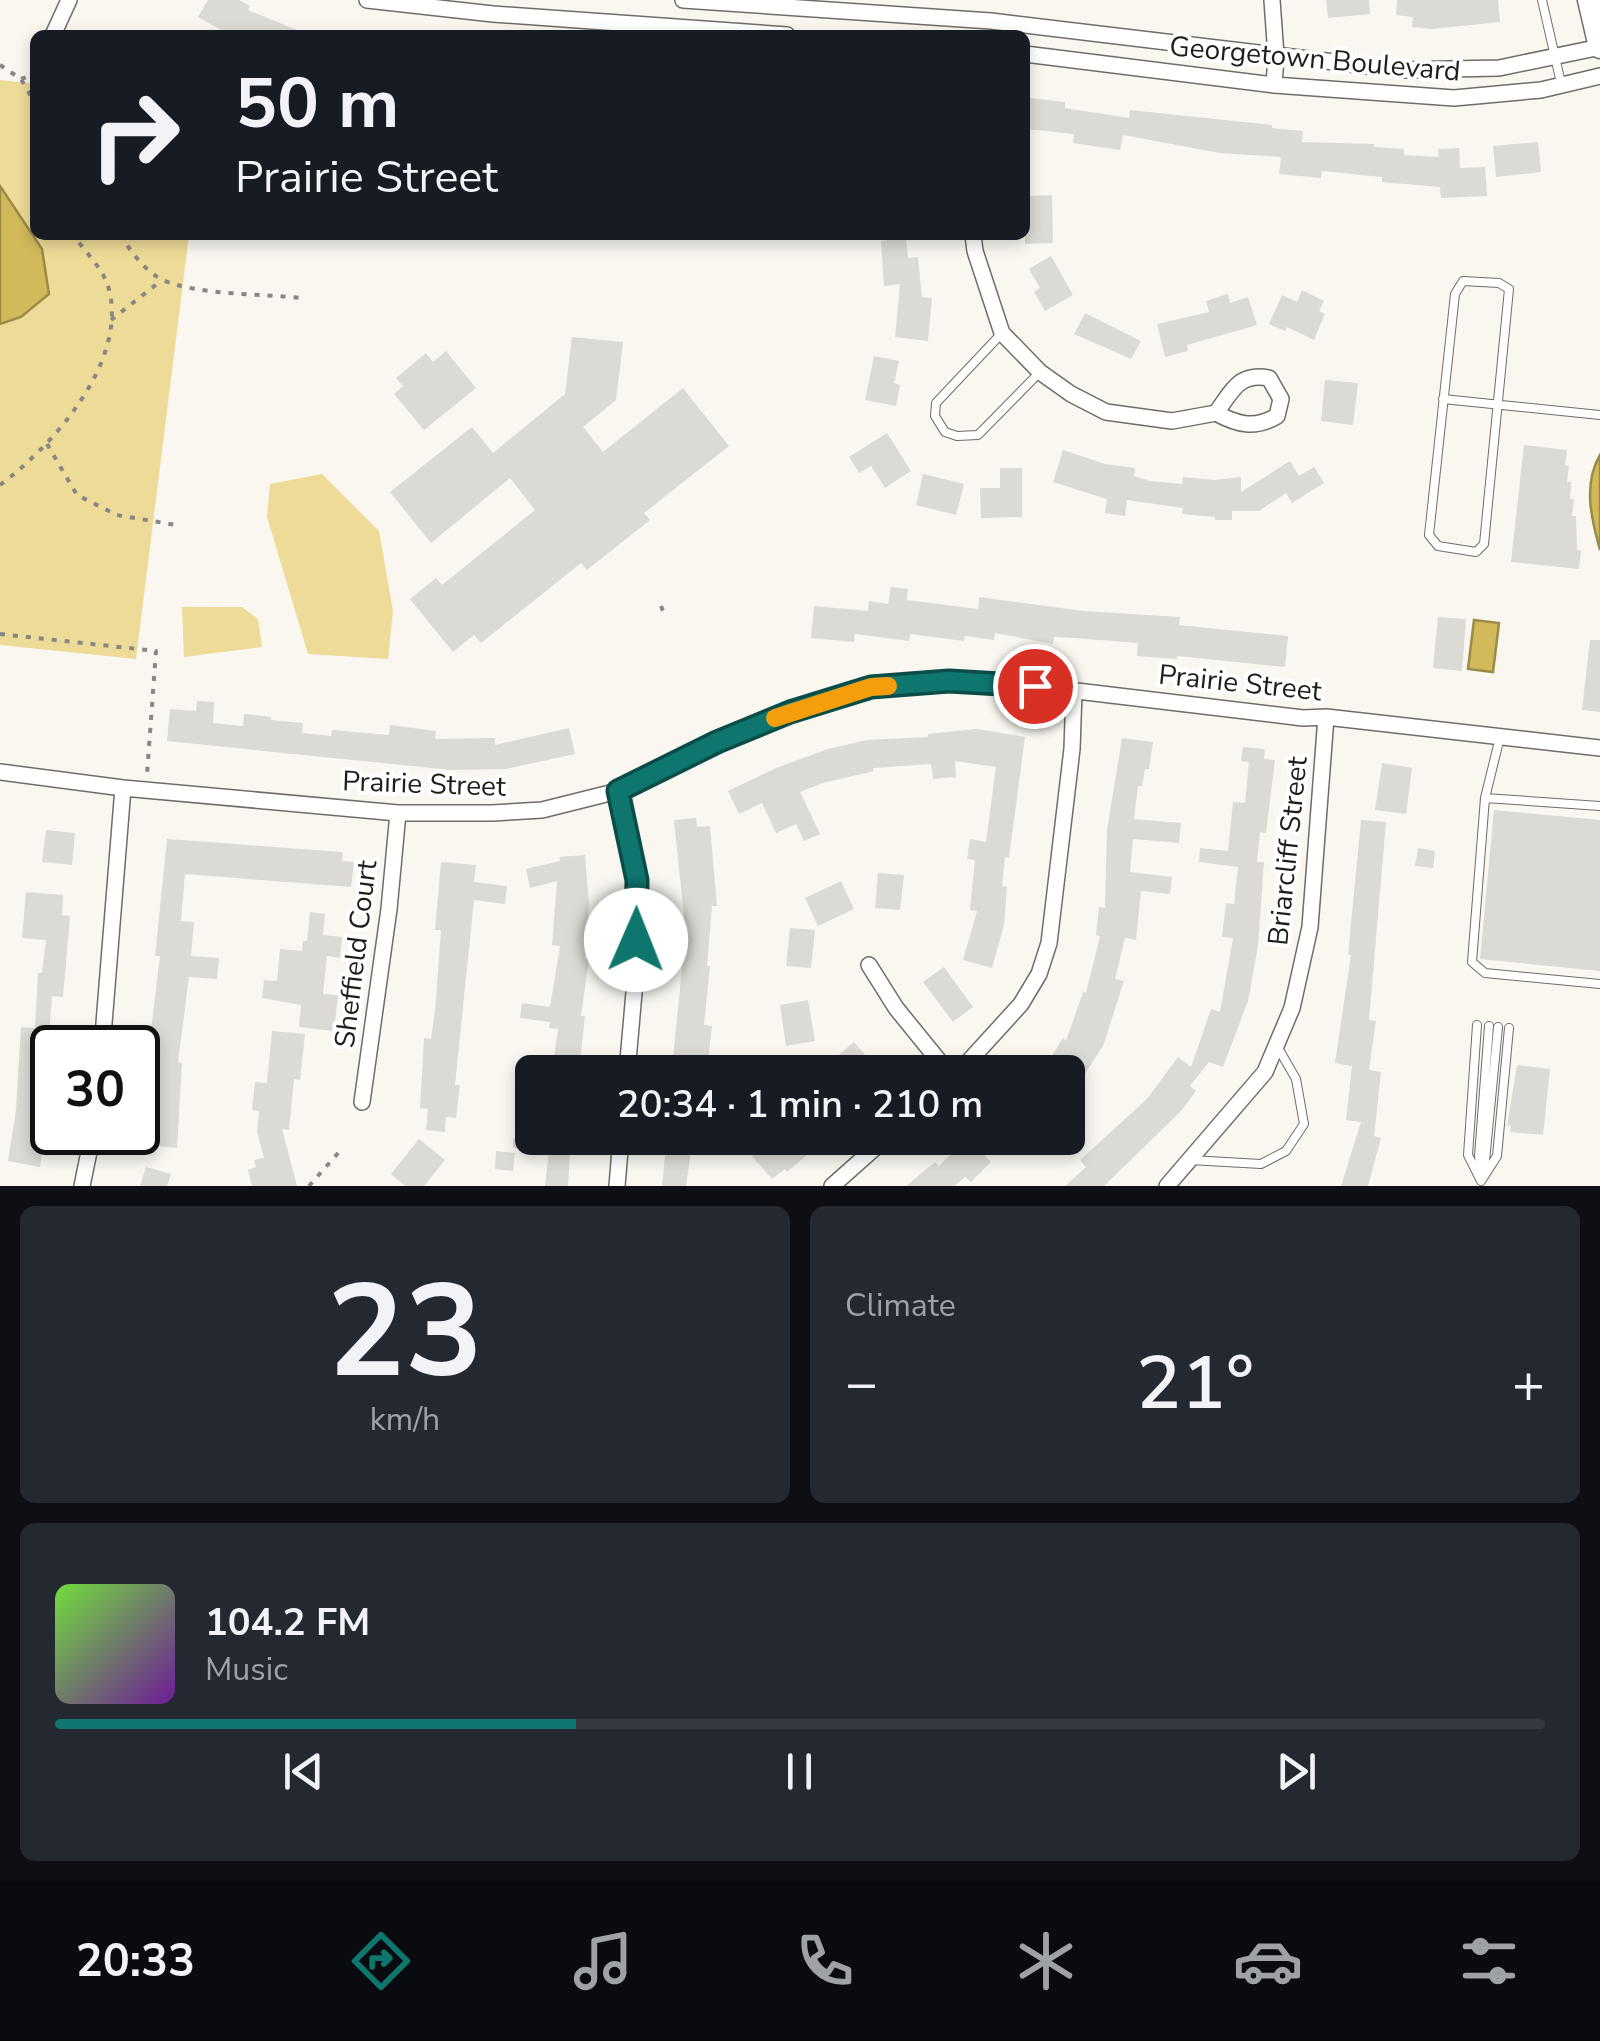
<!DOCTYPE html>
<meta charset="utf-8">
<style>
:root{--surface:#171b24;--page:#242831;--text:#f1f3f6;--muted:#9ea1a6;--line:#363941;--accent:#0f766e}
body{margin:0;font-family:"Nunito Sans",sans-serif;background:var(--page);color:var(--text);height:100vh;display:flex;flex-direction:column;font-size:38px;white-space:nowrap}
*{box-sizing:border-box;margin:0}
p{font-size:32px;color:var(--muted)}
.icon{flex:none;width:55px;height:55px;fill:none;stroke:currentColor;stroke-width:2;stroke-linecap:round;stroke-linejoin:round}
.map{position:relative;height:1186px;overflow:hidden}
.panel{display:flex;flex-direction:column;gap:20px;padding:20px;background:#0d0f14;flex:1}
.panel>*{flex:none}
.hud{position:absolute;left:30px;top:30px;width:1000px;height:210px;border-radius:15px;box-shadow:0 5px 15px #0003;background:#171b24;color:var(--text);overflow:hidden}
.speed{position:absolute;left:30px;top:1025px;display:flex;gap:20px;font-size:50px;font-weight:700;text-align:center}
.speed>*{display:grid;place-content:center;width:130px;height:130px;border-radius:50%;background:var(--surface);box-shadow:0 5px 15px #0003;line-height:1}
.speed .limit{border:5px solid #111;border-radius:15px;background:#fff;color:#111}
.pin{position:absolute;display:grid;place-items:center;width:85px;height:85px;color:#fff;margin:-42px;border:5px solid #fff;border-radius:50%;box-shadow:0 2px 10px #0007}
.me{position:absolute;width:110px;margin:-55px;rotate:1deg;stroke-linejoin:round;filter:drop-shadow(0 0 8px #0008)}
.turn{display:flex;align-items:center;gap:35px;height:210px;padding:0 40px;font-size:45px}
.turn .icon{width:130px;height:130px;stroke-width:2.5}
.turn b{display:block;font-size:70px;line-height:85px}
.big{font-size:75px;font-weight:600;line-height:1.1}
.panel .widget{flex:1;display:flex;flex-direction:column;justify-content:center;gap:15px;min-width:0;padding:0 35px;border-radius:15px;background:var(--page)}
.panel .dial{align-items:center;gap:0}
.dial b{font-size:130px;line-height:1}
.song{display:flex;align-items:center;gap:30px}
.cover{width:120px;height:120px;border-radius:15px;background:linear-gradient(135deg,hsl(100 70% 55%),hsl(280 70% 35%))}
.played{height:10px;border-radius:5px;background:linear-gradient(90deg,var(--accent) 35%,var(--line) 35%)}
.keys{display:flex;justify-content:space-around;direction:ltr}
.heat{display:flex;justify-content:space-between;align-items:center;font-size:55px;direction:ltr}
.panel .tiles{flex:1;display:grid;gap:20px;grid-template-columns:1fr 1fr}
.widget:last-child{grid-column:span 2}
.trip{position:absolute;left:515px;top:1055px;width:570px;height:100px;border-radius:15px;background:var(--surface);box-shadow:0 5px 15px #0003;font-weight:600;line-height:100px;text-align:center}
.menu{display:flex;height:160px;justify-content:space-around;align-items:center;background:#090b0e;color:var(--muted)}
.menu .icon{width:70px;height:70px}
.menu .active{color:var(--accent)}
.menu b{font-size:45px;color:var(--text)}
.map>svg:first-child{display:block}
</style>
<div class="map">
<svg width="1600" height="1186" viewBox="0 0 1600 1186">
<rect width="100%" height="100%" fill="#f9f7f0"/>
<path fill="#eedb97" d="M 0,80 L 35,84 L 35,235 L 189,235 L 136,659 L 0,645 Z
M 322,474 L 379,531 L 393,611 L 388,659 L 308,654 L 267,517 L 270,484 Z
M 182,607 L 242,607 L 258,619 L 262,647 L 184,657 Z"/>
<path fill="#d2b95a" stroke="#9c8a47" stroke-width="2.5" d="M 0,186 L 42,249 L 49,294 L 21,317 L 0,324 Z
M 1600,455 L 1600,550 C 1591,518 1583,484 1600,455 Z
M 1474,620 L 1499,623 L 1493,672 L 1468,669 Z"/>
<path fill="#dcdad4" d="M 208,0 L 239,0 L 250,6 L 248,10 L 309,35 L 230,35 L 198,17 Z
M 1326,0 L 1369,0 L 1370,14 L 1328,18 Z
M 1397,0 L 1498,0 L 1500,22 L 1433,29 L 1412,27 L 1413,17 L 1396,15 Z
M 1029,98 L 1065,102 L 1065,108 L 1129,118 L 1130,110 L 1272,125 L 1272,128 L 1303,131 L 1302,142 L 1374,144 L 1374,147 L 1404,149 L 1404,155 L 1439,157 L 1438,149 L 1459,148 L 1460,168 L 1485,167 L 1487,196 L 1441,198 L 1440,187 L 1382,182 L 1382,177 L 1322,171 L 1321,178 L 1279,174 L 1281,157 L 1220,153 L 1123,135 L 1120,150 L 1073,143 L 1074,134 L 1026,129 Z
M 1538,142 L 1541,172 L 1496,177 L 1493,146 Z
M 1052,195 L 1053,243 L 1025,244 L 1025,196 Z
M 906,238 L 908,258 L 918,257 L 922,297 L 932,298 L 928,341 L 895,337 L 900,284 L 884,286 L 881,241 Z
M 1051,256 L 1073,295 L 1045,311 L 1034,292 L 1040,288 L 1029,269 Z
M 1302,290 L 1324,301 L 1319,311 L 1325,314 L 1314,340 L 1287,327 L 1285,331 L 1269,324 L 1282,295 L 1297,302 Z
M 1228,294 L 1230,303 L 1248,297 L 1257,325 L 1187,345 L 1188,351 L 1165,357 L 1157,324 L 1209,312 L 1206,301 Z
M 1085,313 L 1141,341 L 1131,359 L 1074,334 Z
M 572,337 L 623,342 L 616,400 L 583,427 L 603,452 L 683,388 L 729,446 L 644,513 L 650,520 L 587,570 L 581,563 L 481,643 L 474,635 L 453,652 L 410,599 L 436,578 L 442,585 L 535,510 L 510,478 L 431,543 L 390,492 L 472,427 L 493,453 L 565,394 Z
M 446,351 L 476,388 L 424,430 L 394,394 L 403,386 L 396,378 L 426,353 L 433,362 Z
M 874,356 L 899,361 L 894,383 L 900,385 L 896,406 L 865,400 Z
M 1325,380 L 1358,383 L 1353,425 L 1321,421 Z
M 887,433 L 911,471 L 885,488 L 871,466 L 859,473 L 849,457 Z
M 1524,445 L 1567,450 L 1565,465 L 1569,466 L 1567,482 L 1571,482 L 1570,499 L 1574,499 L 1572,516 L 1576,516 L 1577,550 L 1581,550 L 1579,569 L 1511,562 Z
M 1063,450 L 1105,464 L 1135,468 L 1134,476 L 1150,481 L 1182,484 L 1183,477 L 1214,480 L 1241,477 L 1241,492 L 1290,461 L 1299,476 L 1314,467 L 1324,483 L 1292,503 L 1286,493 L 1259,511 L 1232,511 L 1232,520 L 1215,520 L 1215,517 L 1182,514 L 1183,508 L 1127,500 L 1125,516 L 1105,513 L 1107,499 L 1053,482 Z
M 1000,468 L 1022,468 L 1022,517 L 981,518 L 980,488 L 1000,488 Z
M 923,474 L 964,484 L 956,515 L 916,505 Z
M 891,587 L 908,589 L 907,600 L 978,609 L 979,597 L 1083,611 L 1180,617 L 1179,625 L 1288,636 L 1285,667 L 1177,656 L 1177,659 L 1137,656 L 1138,643 L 1074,638 L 1054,637 L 1053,644 L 995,633 L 994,640 L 965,636 L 964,641 L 910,634 L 909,641 L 855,634 L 854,642 L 811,638 L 814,606 L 868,611 L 869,601 L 888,604 Z
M 1438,617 L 1466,619 L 1462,671 L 1433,668 Z
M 1590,640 L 1600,640 L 1600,712 L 1582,710 Z
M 197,701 L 214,702 L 213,723 L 243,726 L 244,714 L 271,717 L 271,720 L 303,723 L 302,733 L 331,736 L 332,730 L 389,735 L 390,725 L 436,731 L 435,739 L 495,738 L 495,745 L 569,728 L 575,754 L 506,769 L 451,770 L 167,741 L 170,709 L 196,711 Z
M 976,729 L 1025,737 L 1009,858 L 1005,857 L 1002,886 L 1007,887 L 1004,925 L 992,968 L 963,960 L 977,911 L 970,910 L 975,860 L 967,859 L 970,839 L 986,842 L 996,767 L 955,761 L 956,777 L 933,779 L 931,764 L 873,768 L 874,771 L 823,783 L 800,792 L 820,834 L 804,841 L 796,824 L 776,833 L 762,803 L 739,814 L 728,791 L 776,768 L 828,749 L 867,740 L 928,737 L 928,734 Z
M 1122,738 L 1153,742 L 1149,769 L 1145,769 L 1142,786 L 1138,786 L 1134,819 L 1181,823 L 1179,843 L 1133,839 L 1130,872 L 1172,877 L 1170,894 L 1141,891 L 1136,940 L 1125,938 L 1115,979 L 1124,981 L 1103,1046 L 1068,1100 L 1068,1072 L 1042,1072 L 1063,1038 L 1066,1041 L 1083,992 L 1086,993 L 1100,936 L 1096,935 L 1099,907 L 1105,908 L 1107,830 Z
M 1243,747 L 1265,749 L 1264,759 L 1275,760 L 1266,833 L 1260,832 L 1257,862 L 1264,862 L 1258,946 L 1248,1001 L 1223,1067 L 1209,1062 L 1190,1086 L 1196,1091 L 1181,1111 L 1104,1186 L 1065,1186 L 1086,1167 L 1080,1160 L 1147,1099 L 1178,1057 L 1191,1067 L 1211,1009 L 1220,1012 L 1233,938 L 1222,937 L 1226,903 L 1234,904 L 1238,867 L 1199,862 L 1200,848 L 1228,851 L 1233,802 L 1245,803 L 1249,762 L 1241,761 Z
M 1382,763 L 1412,768 L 1406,814 L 1375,810 Z
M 1494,810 L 1600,820 L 1600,971 L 1480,959 Z
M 696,818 L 697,827 L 710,826 L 717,906 L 712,906 L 707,966 L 710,966 L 704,1025 L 712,1026 L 707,1070 L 672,1067 L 684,949 L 681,949 L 684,916 L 674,820 Z
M 1361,820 L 1386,822 L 1369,1020 L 1376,1021 L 1369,1070 L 1381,1072 L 1374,1136 L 1381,1138 L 1368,1186 L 1341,1186 L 1361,1122 L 1346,1120 L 1352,1066 L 1335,1063 L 1351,955 L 1348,955 Z
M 46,830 L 75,833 L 72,865 L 42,862 Z
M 167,839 L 343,852 L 342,861 L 354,862 L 351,887 L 185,874 L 181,921 L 194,922 L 191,956 L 219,958 L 217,979 L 189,977 L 178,1062 L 182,1063 L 177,1148 L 149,1145 L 151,1124 L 145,1124 L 148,1088 L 144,1087 L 160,956 L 155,956 Z
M 1418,848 L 1435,851 L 1433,868 L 1415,866 Z
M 585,855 L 589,904 L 585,959 L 589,959 L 581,1016 L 585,1016 L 581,1052 L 578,1072 L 552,1072 L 558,1029 L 549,1028 L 550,1022 L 520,1018 L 522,1003 L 550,1007 L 560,946 L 552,945 L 557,881 L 530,888 L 526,869 L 560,861 L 559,857 Z
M 441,862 L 476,865 L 474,882 L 507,886 L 505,904 L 474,900 L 455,1085 L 460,1085 L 456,1118 L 446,1117 L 445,1132 L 426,1130 L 428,1109 L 420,1108 L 424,1038 L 431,1039 L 435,1011 L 441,930 L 435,930 Z
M 878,873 L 904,875 L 900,910 L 875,908 Z
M 841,881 L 854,909 L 818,926 L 805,898 Z
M 26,892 L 63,895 L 62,915 L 70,916 L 63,997 L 52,996 L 49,1035 L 52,1036 L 52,1076 L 40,1167 L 8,1161 L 16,1110 L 21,1027 L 35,1028 L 38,973 L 42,973 L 46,940 L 22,938 Z
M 310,912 L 325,914 L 323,935 L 342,937 L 340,958 L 327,956 L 323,994 L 338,995 L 334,1031 L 299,1027 L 301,1005 L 262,998 L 264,980 L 277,981 L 280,949 L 302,951 L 303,941 L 307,941 Z
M 790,928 L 815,930 L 811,968 L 786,966 Z
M 944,967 L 973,1007 L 953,1022 L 923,982 Z
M 808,1000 L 815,1041 L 786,1046 L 780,1005 Z
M 272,1031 L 305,1034 L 300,1080 L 294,1079 L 289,1130 L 282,1129 L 297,1186 L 252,1186 L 248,1170 L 256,1167 L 254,1160 L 264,1158 L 257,1132 L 259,1111 L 252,1110 L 255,1082 L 267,1083 Z
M 854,1042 L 880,1072 L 846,1072 L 835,1058 Z
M 1517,1065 L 1550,1069 L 1543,1135 L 1510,1132 L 1511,1125 L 1507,1126 Z
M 513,1138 L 571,1138 L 568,1186 L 545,1186 L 549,1152 L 513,1148 Z
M 667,1138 L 693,1138 L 686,1186 L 662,1186 Z
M 774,1138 L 821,1138 L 807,1151 L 809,1153 L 787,1172 L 785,1169 L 772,1179 L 752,1156 Z
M 967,1138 L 1003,1138 L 985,1156 L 991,1162 L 971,1182 L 965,1177 L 954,1186 L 906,1186 L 935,1162 L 939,1166 Z
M 419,1139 L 445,1160 L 424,1186 L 405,1186 L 391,1174 Z
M 496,1151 L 515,1153 L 513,1171 L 495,1169 Z
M 146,1167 L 171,1174 L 167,1186 L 140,1186 Z"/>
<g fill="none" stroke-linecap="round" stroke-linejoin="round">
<defs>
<path id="lane" d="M 1542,0 L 1561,83
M 1463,281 L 1499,283 L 1509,289 L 1484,544 L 1476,552 L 1438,546 L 1429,535 L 1455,294 Z
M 1002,333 L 936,403 L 935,416 L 945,432 L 957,436 L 978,435 L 1040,372
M 1443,399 L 1600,415
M 1500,737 L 1485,798 L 1472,962 L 1485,973 L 1600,984
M 1485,798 L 1600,806
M 1477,1025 L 1468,1155 L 1481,1181
M 1190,1160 L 1261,1164 L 1286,1151 L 1304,1124 L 1296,1079 L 1277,1046
M 1484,1171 L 1498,1027
M 1481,1176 L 1479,1156 L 1489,1026
M 1481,1181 L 1497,1156 L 1509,1028"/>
<path id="street" d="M 367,0 L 493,14 L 787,35
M 683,0 L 991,21 L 1401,70 L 1499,68 L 1600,47
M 1272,0 L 1276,56 L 1274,85
M 53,35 L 69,0
M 1025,54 L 1274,85 L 1454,98 L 1541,90 L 1600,76
M 973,235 L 975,251 L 1002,333 L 1040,372 L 1071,394 L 1106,412 L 1172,421 L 1216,413 C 1238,425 1255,429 1277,416 L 1281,399 L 1269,378 C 1239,372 1232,391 1216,413
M 0,772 L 123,788 L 398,813 L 492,813 L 542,810 L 618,791 L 717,742 L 790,712 L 871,687 L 949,681 L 1035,686 L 1303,718 L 1326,717 L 1600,748
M 618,791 L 637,880 L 636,970 L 627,1072
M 869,965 L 896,1008 L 948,1072
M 102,1048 L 123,788
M 959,1072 L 1021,1004 L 1039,974 L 1049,943 L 1072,749 L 1074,691
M 362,1102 L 389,909 L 398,813
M 82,1186 L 93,1132
M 617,1186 L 621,1138
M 832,1186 L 886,1138
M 1167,1186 L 1265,1072 L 1292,1008 L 1310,927 L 1326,717"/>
<path id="secondary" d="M 1589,0 L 1600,47"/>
</defs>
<use href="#lane" stroke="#6f6d68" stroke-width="10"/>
<use href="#street" stroke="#6f6d68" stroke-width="18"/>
<use href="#secondary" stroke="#6f6d68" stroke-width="25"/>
<path stroke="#888782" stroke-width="4" stroke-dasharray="5 8" stroke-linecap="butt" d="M 0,65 L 21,79 L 35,103
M 21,79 L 35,74
M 120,235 C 131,251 144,271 163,280 C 196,295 264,294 302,298
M 111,320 L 162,280
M 47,444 L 77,495 L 117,515 L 176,525
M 0,485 C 54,445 130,359 108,286 C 103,269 84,250 73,235
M 661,606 L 663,611
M 0,634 L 156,651 L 147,774
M 309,1186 L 339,1152"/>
<use href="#lane" stroke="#fff" stroke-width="8"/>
<use href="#street" stroke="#fff" stroke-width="15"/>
<use href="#secondary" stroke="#fff" stroke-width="22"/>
</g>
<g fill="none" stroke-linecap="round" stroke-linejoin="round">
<defs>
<path id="route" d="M 636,940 L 637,880 L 618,791 L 717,742 L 790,712 L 871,687 L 949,681 L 1035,686"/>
</defs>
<use href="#route" stroke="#0a4d48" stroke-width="25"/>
<use href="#route" stroke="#0f766e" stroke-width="18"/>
<path stroke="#f59e0b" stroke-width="18" d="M 775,718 L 871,687 L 888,686"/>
</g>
<g text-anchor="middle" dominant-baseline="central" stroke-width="8" stroke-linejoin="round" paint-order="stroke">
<g font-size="28" fill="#1e1e1b" stroke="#fff">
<text transform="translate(1315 59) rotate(5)">Georgetown Boulevard</text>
<text transform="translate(1240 683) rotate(6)">Prairie Street</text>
<text transform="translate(424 784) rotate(2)">Prairie Street</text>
<text transform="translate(1288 851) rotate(-84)">Briarcliff Street</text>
<text transform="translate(356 954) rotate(-83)">Sheffield Court</text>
</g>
</g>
</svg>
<div class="speed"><div class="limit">30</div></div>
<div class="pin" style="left:1035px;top:686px;background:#d93025"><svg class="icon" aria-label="arrive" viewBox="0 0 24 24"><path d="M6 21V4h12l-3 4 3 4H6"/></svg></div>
<svg class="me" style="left:636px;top:940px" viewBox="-20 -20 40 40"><circle r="19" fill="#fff"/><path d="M0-13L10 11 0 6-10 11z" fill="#0f766e"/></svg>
<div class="trip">20:34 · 1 min · 210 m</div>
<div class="hud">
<div class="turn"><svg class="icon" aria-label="right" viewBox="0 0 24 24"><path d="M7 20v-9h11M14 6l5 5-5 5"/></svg><div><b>50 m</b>Prairie Street</div></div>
</div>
</div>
<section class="panel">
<div class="tiles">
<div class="widget dial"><b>23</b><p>km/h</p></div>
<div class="widget"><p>Climate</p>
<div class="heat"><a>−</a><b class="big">21°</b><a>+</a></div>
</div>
<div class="widget">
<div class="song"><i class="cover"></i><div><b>104.2 FM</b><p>Music</p></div></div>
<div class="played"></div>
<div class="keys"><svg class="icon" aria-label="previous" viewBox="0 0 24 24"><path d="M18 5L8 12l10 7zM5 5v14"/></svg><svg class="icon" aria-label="pause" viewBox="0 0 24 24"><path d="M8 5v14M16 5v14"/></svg><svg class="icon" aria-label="next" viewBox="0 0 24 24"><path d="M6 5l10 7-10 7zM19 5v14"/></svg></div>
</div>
</div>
</section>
<nav class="menu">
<b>20:33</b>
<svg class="icon active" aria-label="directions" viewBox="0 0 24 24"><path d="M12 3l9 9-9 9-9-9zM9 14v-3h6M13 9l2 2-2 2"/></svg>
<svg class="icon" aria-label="music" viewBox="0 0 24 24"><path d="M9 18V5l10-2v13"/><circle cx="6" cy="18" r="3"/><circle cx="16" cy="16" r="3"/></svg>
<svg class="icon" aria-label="phone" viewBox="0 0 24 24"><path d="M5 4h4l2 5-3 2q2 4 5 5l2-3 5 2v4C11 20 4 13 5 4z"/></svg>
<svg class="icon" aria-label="climate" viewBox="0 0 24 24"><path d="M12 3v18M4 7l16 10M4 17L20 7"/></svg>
<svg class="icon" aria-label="car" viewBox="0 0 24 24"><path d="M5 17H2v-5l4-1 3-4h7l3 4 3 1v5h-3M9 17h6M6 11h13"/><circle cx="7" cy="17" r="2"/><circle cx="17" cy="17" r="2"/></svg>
<svg class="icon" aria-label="filters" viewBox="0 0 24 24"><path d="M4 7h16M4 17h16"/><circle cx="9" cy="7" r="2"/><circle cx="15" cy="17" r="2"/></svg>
</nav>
